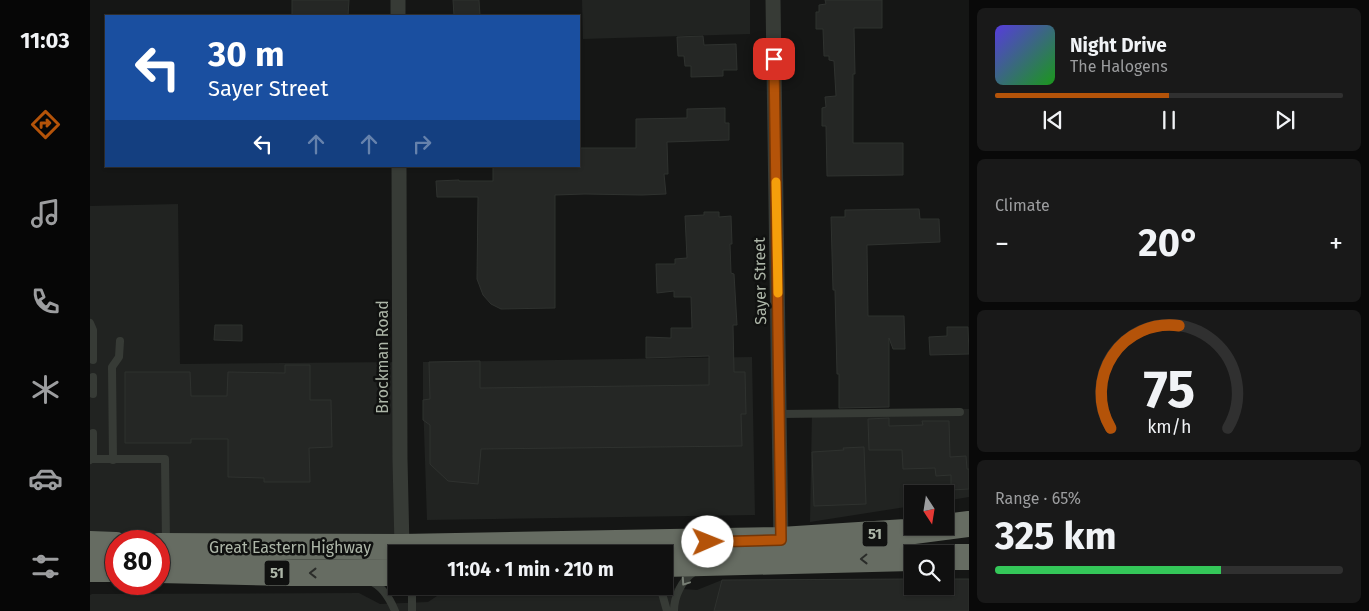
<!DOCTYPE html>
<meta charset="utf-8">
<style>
:root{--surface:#101010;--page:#191919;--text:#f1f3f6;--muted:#9c9d9f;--line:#303030;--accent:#b45309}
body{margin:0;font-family:"Fira Sans",sans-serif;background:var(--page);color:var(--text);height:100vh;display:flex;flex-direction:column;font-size:19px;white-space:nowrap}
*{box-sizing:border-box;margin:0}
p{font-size:16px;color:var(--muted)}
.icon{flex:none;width:28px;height:28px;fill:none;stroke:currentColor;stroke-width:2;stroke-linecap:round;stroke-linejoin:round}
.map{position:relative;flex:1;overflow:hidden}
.drawer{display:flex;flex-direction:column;gap:8px;padding:8px;background:#090909;width:400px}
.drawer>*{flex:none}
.hud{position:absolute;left:15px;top:15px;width:475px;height:152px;border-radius:0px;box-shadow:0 1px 4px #0004,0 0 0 1px var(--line);background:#1a4fa0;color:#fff;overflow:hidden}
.needle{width:32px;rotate:168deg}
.controls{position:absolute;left:814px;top:485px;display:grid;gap:10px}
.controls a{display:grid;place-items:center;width:50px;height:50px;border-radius:0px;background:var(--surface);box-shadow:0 1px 4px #0004,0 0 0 1px var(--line);font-size:25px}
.speed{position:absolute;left:15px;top:530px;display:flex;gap:10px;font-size:25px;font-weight:700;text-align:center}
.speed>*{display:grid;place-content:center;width:65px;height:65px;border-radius:50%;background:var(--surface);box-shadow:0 1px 4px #0004,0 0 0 1px var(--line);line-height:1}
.speed .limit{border:8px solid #d22;background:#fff;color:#111}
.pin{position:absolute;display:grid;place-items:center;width:42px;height:42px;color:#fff;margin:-21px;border-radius:10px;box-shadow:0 2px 8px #0006}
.me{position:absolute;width:55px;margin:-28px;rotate:89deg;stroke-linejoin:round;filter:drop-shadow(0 0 4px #0008)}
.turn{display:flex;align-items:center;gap:18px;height:105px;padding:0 20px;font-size:22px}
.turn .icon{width:65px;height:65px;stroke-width:2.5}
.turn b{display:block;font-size:35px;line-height:42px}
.lanes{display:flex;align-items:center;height:48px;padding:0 20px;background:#0003;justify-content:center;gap:25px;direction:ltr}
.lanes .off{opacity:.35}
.big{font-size:38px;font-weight:700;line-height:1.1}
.drawer .tile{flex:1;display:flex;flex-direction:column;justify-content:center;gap:8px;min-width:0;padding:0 18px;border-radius:8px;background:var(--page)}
.drawer .dial{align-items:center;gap:0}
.dial svg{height:130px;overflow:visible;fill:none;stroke:var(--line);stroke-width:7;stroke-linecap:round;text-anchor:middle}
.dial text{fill:var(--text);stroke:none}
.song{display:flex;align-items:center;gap:15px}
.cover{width:60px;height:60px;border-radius:8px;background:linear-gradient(135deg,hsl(250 70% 55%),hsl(120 70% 35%))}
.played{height:5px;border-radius:2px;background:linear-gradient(90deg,var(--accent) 50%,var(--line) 50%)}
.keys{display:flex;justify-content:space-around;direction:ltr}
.heat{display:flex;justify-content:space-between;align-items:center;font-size:28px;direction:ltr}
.charge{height:8px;border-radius:4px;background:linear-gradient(90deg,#34c759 65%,var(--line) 0)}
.trip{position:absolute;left:298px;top:545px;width:285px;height:50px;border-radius:0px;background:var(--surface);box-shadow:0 1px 4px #0004,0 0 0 1px var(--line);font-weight:700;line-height:50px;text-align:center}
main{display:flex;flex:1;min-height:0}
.tabs{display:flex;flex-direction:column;width:90px;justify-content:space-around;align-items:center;background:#060606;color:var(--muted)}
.tabs .icon{width:35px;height:35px}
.tabs .on{color:var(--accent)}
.tabs b{font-size:22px;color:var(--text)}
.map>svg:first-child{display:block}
</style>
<main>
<nav class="tabs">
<b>11:03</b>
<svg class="icon on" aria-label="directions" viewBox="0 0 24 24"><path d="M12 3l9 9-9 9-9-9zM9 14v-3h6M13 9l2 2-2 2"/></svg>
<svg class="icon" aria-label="music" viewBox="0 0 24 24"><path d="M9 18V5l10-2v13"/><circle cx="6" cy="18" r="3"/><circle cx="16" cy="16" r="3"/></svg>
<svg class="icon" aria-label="phone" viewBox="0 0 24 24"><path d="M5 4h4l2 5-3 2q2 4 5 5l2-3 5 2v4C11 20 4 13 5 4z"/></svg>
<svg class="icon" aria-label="climate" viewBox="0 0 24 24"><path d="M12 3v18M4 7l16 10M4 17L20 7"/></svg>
<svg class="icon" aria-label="car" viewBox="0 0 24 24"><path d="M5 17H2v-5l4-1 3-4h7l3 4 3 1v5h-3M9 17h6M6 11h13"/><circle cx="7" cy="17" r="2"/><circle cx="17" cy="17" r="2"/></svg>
<svg class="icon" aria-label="filters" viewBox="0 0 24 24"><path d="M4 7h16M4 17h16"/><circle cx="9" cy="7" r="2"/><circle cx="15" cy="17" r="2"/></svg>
</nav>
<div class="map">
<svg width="879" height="611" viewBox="0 0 879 611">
<rect width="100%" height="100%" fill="#151615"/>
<path fill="#212321" d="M 492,0 L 660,0 L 660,34 L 493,39 Z
M 88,204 L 90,364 L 310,362 L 312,547 L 69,541 L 26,541 L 0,544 L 0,206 Z
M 662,357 L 665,515 L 337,520 L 333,400 L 333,362 Z
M 879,409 L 879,497 L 855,501 L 855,494 L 822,494 L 822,506 L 720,522 L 722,410 Z
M 822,579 L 822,586 L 855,586 L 855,579 L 879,579 L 879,611 L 0,611 L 0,595 L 2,594 L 269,593 L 290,604 L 338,602 L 359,588 L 381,586 L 551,586 L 607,590 L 632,580 Z"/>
<path fill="#252725" stroke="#2f322f" d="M 202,0 L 259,0 L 258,16 L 202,16 Z
M 363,0 L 389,0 L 390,16 L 364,16 Z
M 735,0 L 792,0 L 792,28 L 764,28 L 765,74 L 763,74 L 763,143 L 813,143 L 813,175 L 737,176 L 736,126 L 732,126 L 732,108 L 736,107 L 735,97 L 746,96 L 744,61 L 739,60 L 739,56 L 734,56 L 733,29 L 726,29 L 726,12 L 729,12 L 729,5 L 736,4 Z
M 613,36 L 614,45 L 646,44 L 647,70 L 633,70 L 633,76 L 601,77 L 601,66 L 595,66 L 594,56 L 588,56 L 587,37 Z
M 635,108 L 635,123 L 639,123 L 639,140 L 577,142 L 578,174 L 574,174 L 576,194 L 552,195 L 495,194 L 465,195 L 465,308 L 411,309 L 401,304 L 393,295 L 387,279 L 388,197 L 347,197 L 346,181 L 369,180 L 369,181 L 403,181 L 403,166 L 489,166 L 489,148 L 546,148 L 546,119 L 597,118 L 597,109 Z
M 829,209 L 830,219 L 849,219 L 850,242 L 777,245 L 778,316 L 814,316 L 815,349 L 803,349 L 799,338 L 799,407 L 749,408 L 749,374 L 747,374 L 745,290 L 743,290 L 741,217 L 755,217 L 755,210 Z
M 614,212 L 629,212 L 629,217 L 641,216 L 642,244 L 640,244 L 641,273 L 644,274 L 647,325 L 643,325 L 644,372 L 655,372 L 656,414 L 651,414 L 652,446 L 391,449 L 388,484 L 358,481 L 340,464 L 340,425 L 333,420 L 333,400 L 340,399 L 339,362 L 390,361 L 390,388 L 619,385 L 619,356 L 556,358 L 556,337 L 581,338 L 581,328 L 602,328 L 601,297 L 584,297 L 584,291 L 567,293 L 566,264 L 585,264 L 585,259 L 597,258 L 595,216 L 614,215 Z
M 125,325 L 152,325 L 152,341 L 124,340 Z
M 857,327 L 878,327 L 879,354 L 840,355 L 839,337 L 857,336 Z
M 195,365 L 220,365 L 220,400 L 241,400 L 242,447 L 219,448 L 220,482 L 174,482 L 174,478 L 138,477 L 138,439 L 101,439 L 101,443 L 35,443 L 35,372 L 100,372 L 101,396 L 137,396 L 138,372 L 195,373 Z
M 799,418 L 799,426 L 833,425 L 832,421 L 859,421 L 860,457 L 876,456 L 877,469 L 879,469 L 879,489 L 861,490 L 861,475 L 846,476 L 845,468 L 813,469 L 812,450 L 779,450 L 778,419 Z
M 774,447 L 776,504 L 724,506 L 722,452 L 754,450 L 753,448 Z
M 822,579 L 822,586 L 855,586 L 855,579 L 879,579 L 879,611 L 624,611 L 632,580 Z"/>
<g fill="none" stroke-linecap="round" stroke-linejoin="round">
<path stroke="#373b36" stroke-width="8" d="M 0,323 L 3,330 L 3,360
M 3,394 L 3,377
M 690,414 L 870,412
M 1,459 L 75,459 L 76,543
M 0,460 L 3,455 L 3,433
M 23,460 L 22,367 L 29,357 L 30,341
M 280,581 C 293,586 300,599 305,611
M 570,586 L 577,611
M 322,611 L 322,589 L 326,586
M 584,611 C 584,596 592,580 604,572"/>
<path stroke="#373b36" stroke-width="15" d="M 308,0 L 308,16
M 683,0 L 691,546
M 309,166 L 310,459 L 312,547"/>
<path stroke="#666c62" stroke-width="26" d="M 0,544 L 26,545
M 69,546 L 312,547 L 691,540 L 816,532 L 879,524
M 855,557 L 879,557
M 574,564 L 822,558
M 0,569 L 26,569
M 69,570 L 202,573 L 306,573"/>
</g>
<defs><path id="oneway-chevron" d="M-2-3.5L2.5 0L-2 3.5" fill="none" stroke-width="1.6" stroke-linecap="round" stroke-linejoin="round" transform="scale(1.25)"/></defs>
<g stroke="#2a2c29">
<use href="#oneway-chevron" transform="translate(774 559) rotate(179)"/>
<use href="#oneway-chevron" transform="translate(223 573) rotate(180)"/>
</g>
<use stroke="#787f75" href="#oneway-chevron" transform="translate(595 582) rotate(124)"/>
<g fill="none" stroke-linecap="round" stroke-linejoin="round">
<defs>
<path id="route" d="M 618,542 L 691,540 L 684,59"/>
</defs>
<use href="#route" stroke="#753606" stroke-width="12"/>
<use href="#route" stroke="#b45309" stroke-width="9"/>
<path stroke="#f59e0b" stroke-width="9" d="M 686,182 L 688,293"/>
</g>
<g text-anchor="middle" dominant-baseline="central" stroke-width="5" stroke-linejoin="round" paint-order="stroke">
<g fill="#101110" stroke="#7e847a" stroke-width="1">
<rect x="772.5" y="521.5" width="25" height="25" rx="4"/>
<rect x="174.5" y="560.5" width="25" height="25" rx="4"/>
</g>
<g font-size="15" font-weight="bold" fill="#adb6a8">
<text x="785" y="534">51</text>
<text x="187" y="573">51</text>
</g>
<g font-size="16" fill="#adb6a8" stroke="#101110">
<text transform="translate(670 281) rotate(-91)">Sayer Street</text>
<text transform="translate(292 357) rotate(-90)">Brockman Road</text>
<text x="200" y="547">Great Eastern Highway</text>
</g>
</g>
</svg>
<div class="controls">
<a><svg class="needle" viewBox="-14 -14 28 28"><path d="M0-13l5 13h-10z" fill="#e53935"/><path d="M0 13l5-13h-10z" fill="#9c9d9f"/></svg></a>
<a><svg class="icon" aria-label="search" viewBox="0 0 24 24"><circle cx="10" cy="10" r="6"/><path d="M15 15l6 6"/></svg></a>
</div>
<div class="speed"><div class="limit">80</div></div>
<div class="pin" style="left:684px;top:59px;background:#d93025"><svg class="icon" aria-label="arrive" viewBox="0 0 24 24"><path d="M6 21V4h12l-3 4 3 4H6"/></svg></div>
<svg class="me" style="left:618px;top:542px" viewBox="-20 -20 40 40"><circle r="19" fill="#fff"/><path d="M0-13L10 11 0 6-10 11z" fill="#b45309"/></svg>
<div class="trip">11:04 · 1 min · 210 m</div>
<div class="hud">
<div class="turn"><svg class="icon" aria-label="left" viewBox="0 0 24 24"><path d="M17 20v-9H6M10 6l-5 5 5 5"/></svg><div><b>30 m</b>Sayer Street</div></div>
<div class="lanes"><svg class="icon" aria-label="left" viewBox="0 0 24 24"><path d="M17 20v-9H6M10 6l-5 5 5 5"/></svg><svg class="icon off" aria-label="ahead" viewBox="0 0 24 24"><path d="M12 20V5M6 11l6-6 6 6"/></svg><svg class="icon off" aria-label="ahead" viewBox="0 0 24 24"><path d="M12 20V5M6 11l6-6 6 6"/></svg><svg class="icon off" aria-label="right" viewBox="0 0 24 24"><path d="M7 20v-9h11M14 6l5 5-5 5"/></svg></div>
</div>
</div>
<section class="drawer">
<div class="tile">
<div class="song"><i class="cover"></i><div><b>Night Drive</b><p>The Halogens</p></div></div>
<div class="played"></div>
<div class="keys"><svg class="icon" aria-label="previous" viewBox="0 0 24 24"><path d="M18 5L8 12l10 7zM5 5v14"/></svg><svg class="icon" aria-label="pause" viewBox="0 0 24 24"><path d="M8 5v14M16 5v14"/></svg><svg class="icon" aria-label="next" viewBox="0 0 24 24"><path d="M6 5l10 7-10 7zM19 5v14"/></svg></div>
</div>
<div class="tile"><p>Climate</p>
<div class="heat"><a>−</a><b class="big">20°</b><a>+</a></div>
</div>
<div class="tile dial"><svg viewBox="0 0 100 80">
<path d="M14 69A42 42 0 1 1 86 69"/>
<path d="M14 69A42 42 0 0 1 56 6" stroke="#b45309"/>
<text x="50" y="56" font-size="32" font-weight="700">75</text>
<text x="50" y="72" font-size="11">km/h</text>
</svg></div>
<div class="tile"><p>Range · 65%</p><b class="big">325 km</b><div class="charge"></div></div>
</section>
</main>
